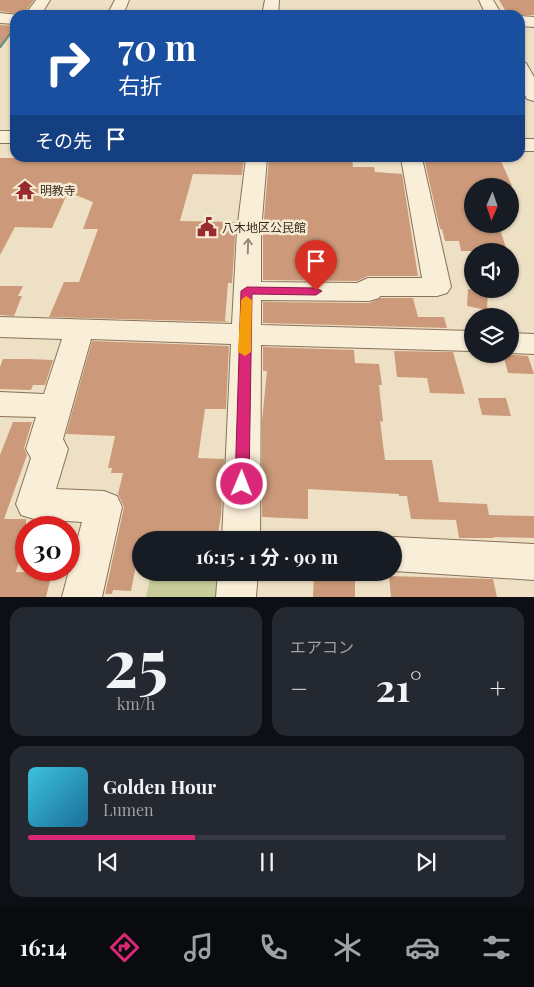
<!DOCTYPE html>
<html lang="ja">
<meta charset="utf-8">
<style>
:root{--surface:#171b24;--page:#242831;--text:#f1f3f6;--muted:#9ea1a6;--line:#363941;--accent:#db2777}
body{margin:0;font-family:"Playfair Display","Noto Sans JP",serif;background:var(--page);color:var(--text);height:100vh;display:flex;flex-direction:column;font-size:19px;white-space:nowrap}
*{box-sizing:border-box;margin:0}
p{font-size:16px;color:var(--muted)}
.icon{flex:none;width:28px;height:28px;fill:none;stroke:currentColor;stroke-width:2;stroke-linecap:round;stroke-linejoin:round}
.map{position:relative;height:597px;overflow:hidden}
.details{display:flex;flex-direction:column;gap:10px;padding:10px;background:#0d0f14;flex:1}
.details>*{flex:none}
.banner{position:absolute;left:10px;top:10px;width:515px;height:152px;border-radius:15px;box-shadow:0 1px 4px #0004;background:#1a4fa0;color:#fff;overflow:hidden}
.needle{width:32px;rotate:182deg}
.tools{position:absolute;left:464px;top:178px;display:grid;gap:10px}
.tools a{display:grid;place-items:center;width:55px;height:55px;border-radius:50%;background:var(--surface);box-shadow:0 1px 4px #0004;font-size:25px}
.speed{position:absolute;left:15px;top:516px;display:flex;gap:10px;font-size:25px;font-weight:700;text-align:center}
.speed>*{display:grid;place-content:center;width:65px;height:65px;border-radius:50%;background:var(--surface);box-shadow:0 1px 4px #0004;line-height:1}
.speed .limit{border:8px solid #d22;background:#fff;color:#111}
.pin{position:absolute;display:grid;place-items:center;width:42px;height:42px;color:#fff;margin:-51px -21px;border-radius:50% 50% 50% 0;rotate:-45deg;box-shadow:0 0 5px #0007}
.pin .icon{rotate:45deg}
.me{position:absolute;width:55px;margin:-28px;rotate:1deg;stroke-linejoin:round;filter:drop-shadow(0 0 4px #0008)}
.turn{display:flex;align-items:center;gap:18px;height:105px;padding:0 25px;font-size:22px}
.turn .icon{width:65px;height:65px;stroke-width:2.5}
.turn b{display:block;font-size:35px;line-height:42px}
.then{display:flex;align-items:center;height:48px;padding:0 25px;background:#0003;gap:10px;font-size:19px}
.big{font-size:38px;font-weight:700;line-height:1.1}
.details .widget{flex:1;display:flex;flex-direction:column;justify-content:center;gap:8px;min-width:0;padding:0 18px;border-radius:15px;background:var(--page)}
.details .dial{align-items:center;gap:0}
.dial b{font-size:65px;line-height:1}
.song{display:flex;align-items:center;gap:15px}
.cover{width:60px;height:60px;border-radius:8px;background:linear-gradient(135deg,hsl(190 70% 55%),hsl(200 70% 35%))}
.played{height:5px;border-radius:2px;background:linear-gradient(90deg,var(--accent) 35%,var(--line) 35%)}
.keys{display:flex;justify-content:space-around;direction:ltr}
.heat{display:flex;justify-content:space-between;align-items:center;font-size:28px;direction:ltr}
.details .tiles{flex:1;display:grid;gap:10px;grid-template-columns:1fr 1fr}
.widget:last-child{grid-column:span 2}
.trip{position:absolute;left:132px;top:531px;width:270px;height:50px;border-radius:25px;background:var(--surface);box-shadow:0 1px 4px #0004;font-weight:700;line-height:50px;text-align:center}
.tabs{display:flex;height:80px;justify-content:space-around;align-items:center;background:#090b0e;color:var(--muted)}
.tabs .icon{width:35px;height:35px}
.tabs .active{color:var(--accent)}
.tabs b{font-size:22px;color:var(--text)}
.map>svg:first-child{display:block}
</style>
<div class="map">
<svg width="534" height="597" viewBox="0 0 534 597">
<rect width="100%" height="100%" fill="#eee0c4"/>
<path fill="#c7cc98" d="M 151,573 L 230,573 L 227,597 L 146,597 Z"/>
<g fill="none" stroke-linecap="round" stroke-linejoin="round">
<path fill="#6d8f86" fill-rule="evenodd" d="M 14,26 L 15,26 L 15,29 L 1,48 L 0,48 L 0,44 Z"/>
</g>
<path fill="#cc9a7a" d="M 0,0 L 34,0 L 23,15 L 0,11 Z
M 499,0 L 534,0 L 534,15 L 508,15 Z
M 0,25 L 15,26 L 0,45 Z
M 0,158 L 244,158 L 242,175 L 193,174 L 180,221 L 236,222 L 232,283 L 228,283 L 225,321 L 230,322 L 49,317 L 64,282 L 79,282 L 98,229 L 83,229 L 93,202 L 68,192 L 52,228 L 15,227 L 0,255 Z
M 269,158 L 352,158 L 353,167 L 374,167 L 375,172 L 402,174 L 418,276 L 368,276 L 357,281 L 263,280 L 263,231 Z
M 424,158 L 472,158 L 473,160 L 501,161 L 512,186 L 472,186 L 472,225 L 499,226 L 507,251 L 461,251 L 459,241 L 445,241 L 442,229 L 440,229 Z
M 0,286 L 23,286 L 18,296 L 22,296 L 14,316 L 0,315 Z
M 468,289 L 488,289 L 487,310 L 467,306 Z
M 381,298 L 413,298 L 418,317 L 444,317 L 447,328 L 263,323 L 263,302 L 369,303 Z
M 92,341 L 229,346 L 226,409 L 205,409 L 198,458 L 224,459 L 221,515 L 217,540 L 141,540 L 131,591 L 113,590 L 112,594 L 105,594 L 124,507 L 118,494 L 123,473 L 111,473 L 112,468 L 108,468 L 115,436 L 66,434 Z
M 263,347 L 354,350 L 355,363 L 379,364 L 382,385 L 379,385 L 383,422 L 380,421 L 385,460 L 432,460 L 439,502 L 487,504 L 489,515 L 534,516 L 534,538 L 494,537 L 494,538 L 459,538 L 456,520 L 411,519 L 407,496 L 399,496 L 399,494 L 308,489 L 308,519 L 262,517 L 262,421 L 267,371 L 263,371 Z
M 394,351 L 453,352 L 465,394 L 430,393 L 427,378 L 397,377 Z
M 503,354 L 528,356 L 534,374 L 508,373 Z
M 3,359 L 28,359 L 53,360 L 45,385 L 33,385 L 31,390 L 0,389 L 0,367 Z
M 478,398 L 506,398 L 511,416 L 482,415 Z
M 13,422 L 32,422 L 24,448 L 27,455 L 4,519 L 26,519 L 26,537 L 16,572 L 52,573 L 46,597 L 0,597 L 0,455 Z
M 314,572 L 355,572 L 355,597 L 313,597 Z
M 389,576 L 493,579 L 497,597 L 391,597 Z"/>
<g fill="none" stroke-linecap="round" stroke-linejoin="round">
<defs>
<path id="minor" d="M 36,0 L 50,0 L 41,15 L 25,15 Z
M 115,0 L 129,0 L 123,15 L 107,15 Z
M 265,0 L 279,0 L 278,15 L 262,15 Z
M 479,0 L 493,0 L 502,15 L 486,15 Z
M 0,13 L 18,15 L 15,15 L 15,24 L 0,23 Z
M 520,16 L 534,17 L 534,27 L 520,26 Z
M 520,62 L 526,63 L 534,77 L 534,101 L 527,99 L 520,85 Z
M 0,131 L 15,131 L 15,143 L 0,143 Z
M 520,139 L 534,139 L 534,151 L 520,151 Z
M 246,158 L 267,158 L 261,231 L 261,282 L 357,283 L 368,278 L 422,278 L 401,158 L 422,158 L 451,287 L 447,293 L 437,296 L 380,296 L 379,298 L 369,301 L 261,300 L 261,325 L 472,331 L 472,351 L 261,345 L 260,540 L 222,540 L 231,344 L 91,339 L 63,439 L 68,449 L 56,489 L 104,491 L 117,496 L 122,507 L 102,597 L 62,597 L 82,522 L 34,519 L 21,515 L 16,504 L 31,458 L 26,449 L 36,417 L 0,416 L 0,392 L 44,394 L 62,339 L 0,337 L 0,317 L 232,324 L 237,231 Z
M 510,333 L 534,334 L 534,354 L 510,353 Z
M 394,537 L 534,544 L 534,580 L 394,571 L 394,540 L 385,540 Z
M 218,572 L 258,572 L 256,597 L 216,597 Z"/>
</defs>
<use href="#minor" stroke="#88725a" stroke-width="2"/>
<use href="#minor" fill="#f9eed7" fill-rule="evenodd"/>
</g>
<defs><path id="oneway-shaft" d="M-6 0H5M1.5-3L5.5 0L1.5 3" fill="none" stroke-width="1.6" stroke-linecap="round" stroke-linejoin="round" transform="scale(1.25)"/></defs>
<use stroke="#988c7a" href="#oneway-shaft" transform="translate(248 246) rotate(-88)"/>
<path fill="#db2777" stroke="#8e194d" d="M 247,287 L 316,288 L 322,291 L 316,295 L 252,294 L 249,484 L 247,488 L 242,490 L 237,488 L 235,484 L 241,291 Z"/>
<path fill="#f59e0b" d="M 246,296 L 252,300 L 251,352 L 245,356 L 238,352 L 241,300 Z"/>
<defs>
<symbol id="temple-bare" viewBox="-9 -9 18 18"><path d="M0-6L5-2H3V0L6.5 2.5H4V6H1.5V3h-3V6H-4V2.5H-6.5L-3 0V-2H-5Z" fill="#972b2f" stroke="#f5ebd3" stroke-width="2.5" paint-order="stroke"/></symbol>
<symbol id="civic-bare" viewBox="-9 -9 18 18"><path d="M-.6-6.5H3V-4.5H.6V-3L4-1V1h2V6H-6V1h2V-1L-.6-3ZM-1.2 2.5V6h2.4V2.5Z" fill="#972b2f" stroke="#f5ebd3" stroke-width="2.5" paint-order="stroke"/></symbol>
</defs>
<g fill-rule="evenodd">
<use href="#temple-bare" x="11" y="176" width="28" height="28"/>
<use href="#civic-bare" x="193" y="213" width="28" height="28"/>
</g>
<g text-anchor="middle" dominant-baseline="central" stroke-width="5" stroke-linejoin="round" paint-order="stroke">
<g font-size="12" fill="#382a1e" stroke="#f5ebd3" text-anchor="start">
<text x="40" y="190">明教寺</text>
<text x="222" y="227">八木地区公民館</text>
</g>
</g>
</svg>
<div class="tools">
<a><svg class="needle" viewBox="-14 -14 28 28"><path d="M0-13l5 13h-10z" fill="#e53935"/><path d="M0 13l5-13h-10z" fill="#9ea1a6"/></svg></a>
<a><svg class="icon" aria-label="sound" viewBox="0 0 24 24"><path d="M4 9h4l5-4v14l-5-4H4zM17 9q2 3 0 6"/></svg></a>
<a><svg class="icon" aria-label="layers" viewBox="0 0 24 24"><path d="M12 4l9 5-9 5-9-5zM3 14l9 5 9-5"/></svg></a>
</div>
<div class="speed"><div class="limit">30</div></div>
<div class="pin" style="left:316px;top:291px;background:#d93025"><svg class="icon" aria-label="arrive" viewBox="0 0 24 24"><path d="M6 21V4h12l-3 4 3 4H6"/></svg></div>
<svg class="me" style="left:242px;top:484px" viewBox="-20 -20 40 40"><circle r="17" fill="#db2777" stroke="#fff" stroke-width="3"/><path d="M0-11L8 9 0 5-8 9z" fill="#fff"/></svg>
<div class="trip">16:15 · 1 分 · 90 m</div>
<div class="banner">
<div class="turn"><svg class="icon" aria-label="right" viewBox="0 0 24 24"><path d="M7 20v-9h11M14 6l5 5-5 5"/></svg><div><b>70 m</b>右折</div></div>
<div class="then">その先<svg class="icon" aria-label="arrive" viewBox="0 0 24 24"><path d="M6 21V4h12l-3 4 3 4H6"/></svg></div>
</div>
</div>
<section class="details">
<div class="tiles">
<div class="widget dial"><b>25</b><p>km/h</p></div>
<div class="widget"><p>エアコン</p>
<div class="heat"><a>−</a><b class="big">21°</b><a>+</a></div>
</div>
<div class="widget">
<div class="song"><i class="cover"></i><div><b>Golden Hour</b><p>Lumen</p></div></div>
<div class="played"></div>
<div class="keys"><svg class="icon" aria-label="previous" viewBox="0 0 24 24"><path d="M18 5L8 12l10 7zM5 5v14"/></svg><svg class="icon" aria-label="pause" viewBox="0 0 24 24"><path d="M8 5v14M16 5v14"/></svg><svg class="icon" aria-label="next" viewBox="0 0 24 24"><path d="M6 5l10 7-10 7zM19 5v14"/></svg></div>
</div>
</div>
</section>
<nav class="tabs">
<b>16:14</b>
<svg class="icon active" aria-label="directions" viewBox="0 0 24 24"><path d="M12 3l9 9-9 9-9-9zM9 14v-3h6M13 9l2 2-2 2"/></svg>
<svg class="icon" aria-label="music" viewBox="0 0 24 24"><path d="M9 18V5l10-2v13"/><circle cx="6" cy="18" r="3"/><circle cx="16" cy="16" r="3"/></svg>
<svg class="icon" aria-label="phone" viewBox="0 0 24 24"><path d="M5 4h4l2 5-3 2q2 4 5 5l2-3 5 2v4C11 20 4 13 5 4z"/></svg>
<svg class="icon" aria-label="climate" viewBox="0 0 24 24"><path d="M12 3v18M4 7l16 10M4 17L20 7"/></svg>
<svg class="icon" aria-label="car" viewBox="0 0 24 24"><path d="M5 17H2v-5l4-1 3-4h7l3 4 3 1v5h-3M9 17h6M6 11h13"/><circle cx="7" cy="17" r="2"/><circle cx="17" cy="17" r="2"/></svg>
<svg class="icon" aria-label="filters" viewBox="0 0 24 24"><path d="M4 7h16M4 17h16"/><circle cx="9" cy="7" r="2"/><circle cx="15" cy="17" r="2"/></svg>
</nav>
